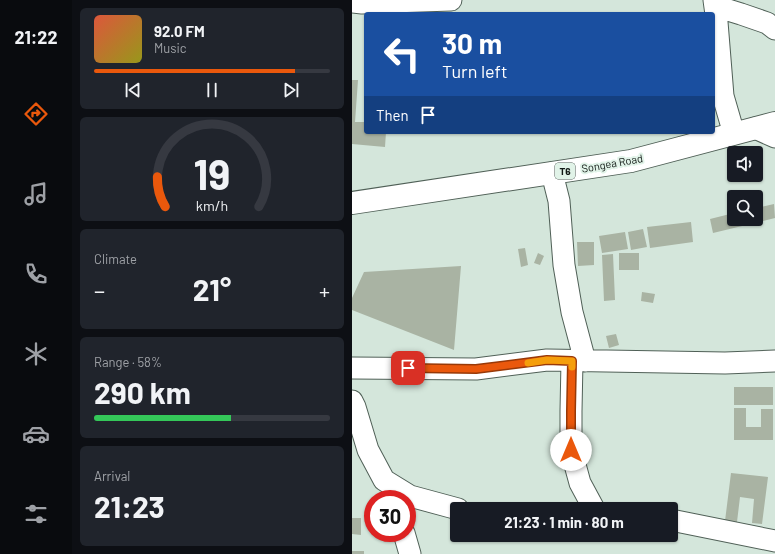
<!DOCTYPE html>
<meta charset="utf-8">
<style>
:root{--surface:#171b24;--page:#20242c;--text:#f1f3f6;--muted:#9ea1a6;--line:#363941;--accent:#ea580c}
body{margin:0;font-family:Barlow,sans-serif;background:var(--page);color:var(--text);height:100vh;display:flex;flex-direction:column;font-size:15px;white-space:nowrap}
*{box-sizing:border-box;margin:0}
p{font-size:13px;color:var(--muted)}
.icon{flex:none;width:22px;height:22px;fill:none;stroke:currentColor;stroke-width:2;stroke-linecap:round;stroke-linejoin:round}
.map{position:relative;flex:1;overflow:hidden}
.sheet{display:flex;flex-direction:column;gap:8px;padding:8px;background:#0d0f14;width:280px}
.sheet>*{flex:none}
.banner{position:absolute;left:12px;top:12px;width:351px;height:122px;border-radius:4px;box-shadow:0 1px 3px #0004;background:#1a4fa0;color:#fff;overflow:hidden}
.tools{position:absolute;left:375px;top:146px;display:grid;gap:8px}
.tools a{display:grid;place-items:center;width:36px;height:36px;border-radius:4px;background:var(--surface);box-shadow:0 1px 3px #0004;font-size:20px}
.speed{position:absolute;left:12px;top:490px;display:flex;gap:8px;font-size:20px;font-weight:700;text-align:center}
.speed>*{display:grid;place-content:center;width:52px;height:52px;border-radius:50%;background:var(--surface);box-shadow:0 1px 3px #0004;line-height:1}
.speed .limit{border:6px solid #d22;background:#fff;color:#111}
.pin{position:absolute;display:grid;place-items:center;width:34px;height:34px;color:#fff;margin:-17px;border-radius:8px;box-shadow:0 2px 6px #0006}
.me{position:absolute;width:44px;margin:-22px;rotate:0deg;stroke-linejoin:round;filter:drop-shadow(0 0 3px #0008)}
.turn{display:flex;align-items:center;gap:14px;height:84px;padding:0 12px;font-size:18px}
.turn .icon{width:52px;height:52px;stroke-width:2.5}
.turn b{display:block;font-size:28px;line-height:34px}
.then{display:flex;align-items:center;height:38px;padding:0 12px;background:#0003;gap:8px;font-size:15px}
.big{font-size:30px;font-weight:700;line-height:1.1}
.sheet .tile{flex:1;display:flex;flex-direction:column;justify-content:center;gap:6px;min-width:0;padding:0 14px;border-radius:6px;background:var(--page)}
.sheet .dial{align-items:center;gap:0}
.dial svg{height:104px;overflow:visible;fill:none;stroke:var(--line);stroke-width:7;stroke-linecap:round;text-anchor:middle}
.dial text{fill:var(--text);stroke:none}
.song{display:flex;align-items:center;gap:12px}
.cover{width:48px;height:48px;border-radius:6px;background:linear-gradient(135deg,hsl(10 70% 55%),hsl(60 70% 35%))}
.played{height:4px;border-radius:2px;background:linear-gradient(90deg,var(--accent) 85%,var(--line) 85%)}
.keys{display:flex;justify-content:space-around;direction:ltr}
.heat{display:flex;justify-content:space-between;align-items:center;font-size:22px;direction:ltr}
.charge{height:6px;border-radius:3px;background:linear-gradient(90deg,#34c759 58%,var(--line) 0)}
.trip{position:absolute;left:98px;top:502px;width:228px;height:40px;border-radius:4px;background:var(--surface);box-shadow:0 1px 3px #0004;font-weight:700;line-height:40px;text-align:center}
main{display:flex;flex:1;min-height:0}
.tabs{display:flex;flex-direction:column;width:72px;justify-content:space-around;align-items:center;background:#090b0e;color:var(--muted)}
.tabs .icon{width:28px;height:28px}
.tabs .active{color:var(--accent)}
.tabs b{font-size:18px;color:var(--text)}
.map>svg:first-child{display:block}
</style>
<main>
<nav class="tabs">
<b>21:22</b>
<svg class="icon active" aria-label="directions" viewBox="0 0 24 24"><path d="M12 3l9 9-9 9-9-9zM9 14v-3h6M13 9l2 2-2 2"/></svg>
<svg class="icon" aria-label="music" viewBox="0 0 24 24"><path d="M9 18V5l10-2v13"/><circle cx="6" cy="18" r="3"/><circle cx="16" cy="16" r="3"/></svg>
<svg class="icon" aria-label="phone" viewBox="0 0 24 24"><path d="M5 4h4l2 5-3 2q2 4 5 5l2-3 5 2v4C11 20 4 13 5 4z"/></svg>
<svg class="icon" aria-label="climate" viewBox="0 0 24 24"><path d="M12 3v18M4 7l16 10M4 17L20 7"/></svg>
<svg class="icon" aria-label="car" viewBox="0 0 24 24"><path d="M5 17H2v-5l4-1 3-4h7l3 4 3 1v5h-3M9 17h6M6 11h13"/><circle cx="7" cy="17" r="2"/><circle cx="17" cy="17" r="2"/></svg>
<svg class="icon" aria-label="filters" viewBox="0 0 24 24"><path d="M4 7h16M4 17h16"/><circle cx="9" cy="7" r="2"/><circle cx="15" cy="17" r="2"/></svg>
</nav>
<section class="sheet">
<div class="tile">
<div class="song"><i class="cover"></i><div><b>92.0 FM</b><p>Music</p></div></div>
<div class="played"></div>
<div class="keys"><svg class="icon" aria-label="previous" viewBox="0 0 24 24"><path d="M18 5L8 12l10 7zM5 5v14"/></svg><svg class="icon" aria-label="pause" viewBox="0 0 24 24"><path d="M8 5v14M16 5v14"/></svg><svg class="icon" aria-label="next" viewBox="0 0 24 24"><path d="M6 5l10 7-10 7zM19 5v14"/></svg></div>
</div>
<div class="tile dial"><svg viewBox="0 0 100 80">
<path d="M14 69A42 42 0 1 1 86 69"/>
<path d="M14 69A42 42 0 0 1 8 46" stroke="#ea580c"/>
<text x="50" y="56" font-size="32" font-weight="700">19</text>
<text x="50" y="72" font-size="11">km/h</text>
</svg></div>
<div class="tile"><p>Climate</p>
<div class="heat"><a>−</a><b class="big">21°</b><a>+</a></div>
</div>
<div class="tile"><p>Range · 58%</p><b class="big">290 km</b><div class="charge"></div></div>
<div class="tile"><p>Arrival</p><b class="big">21:23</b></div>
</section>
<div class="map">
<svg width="423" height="554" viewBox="0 0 423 554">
<rect width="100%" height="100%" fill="#d4e6db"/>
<path fill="#a9b3a3" d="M 0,80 L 6,80 L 3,122 L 14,122 L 14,132 L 34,132 L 33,147 L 0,144 Z
M 422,204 L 423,218 L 361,233 L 358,219 L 382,213 L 382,219 L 404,219 L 404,208 Z
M 339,222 L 341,242 L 298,248 L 295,227 Z
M 291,229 L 295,247 L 279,250 L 276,232 Z
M 273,232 L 276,249 L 250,253 L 247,236 Z
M 225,242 L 242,242 L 242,265 L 226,266 Z
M 173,248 L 176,265 L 169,267 L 166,249 Z
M 186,253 L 192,256 L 188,265 L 182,263 Z
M 267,253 L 287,253 L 287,270 L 267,270 Z
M 261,254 L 263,300 L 252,301 L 250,255 Z
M 109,266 L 102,350 L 0,310 L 0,298 L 12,272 Z
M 290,292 L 303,294 L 301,303 L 289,301 Z
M 264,334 L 267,345 L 257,348 L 254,336 Z
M 382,387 L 421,387 L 421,405 L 382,405 Z
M 382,408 L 394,408 L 394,427 L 409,427 L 409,409 L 421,409 L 421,440 L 382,440 Z
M 379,473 L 416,477 L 410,524 L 400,523 L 402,499 L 388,497 L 385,522 L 373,521 Z
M 0,518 L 9,518 L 9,535 L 0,534 Z
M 0,551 L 12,551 L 12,554 L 0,554 Z"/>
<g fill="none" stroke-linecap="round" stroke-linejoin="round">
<defs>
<path id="street" d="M 362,0 L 365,22 L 371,96 L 382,134
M 0,2 L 10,3 L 99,0
M 363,6 L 389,14 L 415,23 L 423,29
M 403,128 L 423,137
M 200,173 L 207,201 L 212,265 L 220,312 L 233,361
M 220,361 L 219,411 L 219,450 L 228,483 L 242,509
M 0,368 L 124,369 L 195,360 L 373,363 L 423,361
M 0,401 L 3,407 L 16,450 L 32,480 L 58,496 L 106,509
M 319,520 L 423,541
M 52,533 L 58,554"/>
<path id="highway" d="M 0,203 L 279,161 L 423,123"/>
</defs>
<use href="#street" stroke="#506057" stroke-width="23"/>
<use href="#highway" stroke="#506057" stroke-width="24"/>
<use href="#street" stroke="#fff" stroke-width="21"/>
<use href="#highway" stroke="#fff" stroke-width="22"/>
</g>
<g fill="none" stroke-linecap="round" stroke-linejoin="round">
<defs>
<path id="route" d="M 56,368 L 124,369 L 195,360 L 220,361 L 219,411 L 219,450"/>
</defs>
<use href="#route" stroke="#983908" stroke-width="10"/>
<use href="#route" stroke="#ea580c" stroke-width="7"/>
<path stroke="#f59e0b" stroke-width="7" d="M 176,363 L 195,360 L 220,361 L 220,367"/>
</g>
<g text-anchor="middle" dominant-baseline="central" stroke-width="4" stroke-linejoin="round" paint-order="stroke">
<rect fill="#e1f3e8" stroke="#4f5a54" stroke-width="1" x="203" y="163" width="20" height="16" rx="3"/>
<g font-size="10" font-weight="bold" fill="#111814">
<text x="213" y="171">T6</text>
</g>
<g font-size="11" fill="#111814" stroke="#e1f3e8">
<text transform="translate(260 163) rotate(-10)">Songea Road</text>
</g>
</g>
</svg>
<div class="tools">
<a><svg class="icon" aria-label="sound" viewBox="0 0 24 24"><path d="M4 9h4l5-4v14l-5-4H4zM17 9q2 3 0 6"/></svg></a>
<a><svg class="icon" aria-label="search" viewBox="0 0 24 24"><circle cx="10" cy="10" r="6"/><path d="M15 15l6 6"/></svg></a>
</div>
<div class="speed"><div class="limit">30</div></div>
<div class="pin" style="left:56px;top:368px;background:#d93025"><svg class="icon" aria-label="arrive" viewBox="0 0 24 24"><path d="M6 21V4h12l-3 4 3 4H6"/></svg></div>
<svg class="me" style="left:219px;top:450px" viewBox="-20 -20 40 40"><circle r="19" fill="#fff"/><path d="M0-13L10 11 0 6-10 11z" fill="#ea580c"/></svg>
<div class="trip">21:23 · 1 min · 80 m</div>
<div class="banner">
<div class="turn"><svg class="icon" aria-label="left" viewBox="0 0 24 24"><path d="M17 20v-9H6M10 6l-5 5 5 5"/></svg><div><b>30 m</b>Turn left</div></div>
<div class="then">Then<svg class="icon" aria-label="arrive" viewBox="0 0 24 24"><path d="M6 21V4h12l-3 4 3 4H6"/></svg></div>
</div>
</div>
</main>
